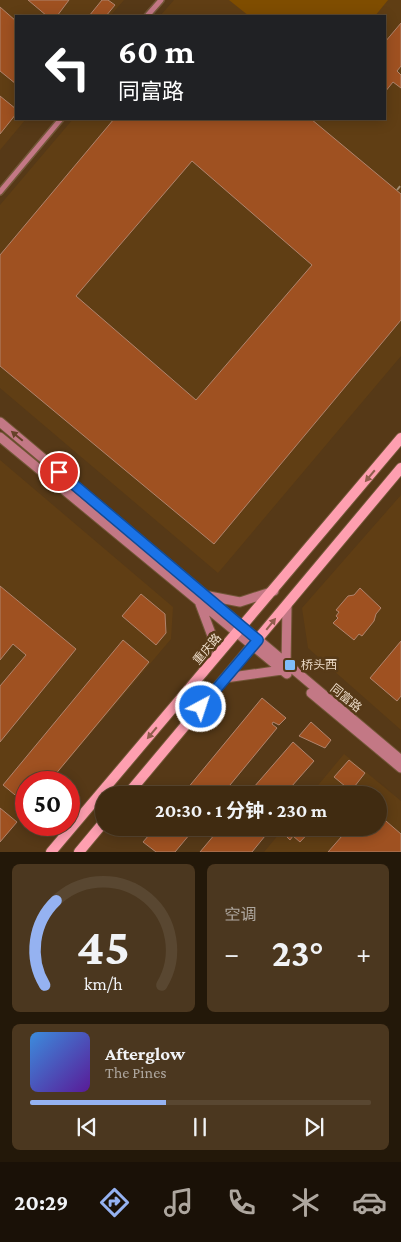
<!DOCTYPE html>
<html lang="zh">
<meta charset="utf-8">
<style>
:root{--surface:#402b11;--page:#4b371f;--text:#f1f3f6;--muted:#aea79f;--line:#594731;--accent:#95b2f1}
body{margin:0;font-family:"Crimson Pro","Noto Sans SC",serif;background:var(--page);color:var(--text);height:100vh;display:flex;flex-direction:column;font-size:19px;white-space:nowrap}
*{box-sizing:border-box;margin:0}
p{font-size:16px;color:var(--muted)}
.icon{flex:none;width:28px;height:28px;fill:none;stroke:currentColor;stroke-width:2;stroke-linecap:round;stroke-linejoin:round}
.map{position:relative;height:852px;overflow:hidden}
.panel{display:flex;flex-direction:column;gap:12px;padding:12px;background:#231809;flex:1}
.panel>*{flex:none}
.top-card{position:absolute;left:15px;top:15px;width:371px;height:105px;border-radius:0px;box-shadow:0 2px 12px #0003,0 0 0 1px var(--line);background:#202124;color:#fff;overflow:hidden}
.speed{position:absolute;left:15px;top:771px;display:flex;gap:10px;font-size:25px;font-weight:700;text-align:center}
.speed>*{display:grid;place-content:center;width:65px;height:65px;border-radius:50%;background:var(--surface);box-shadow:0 2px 12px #0003,0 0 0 1px var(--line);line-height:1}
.speed .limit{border:8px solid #d22;background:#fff;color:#111}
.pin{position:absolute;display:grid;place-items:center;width:42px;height:42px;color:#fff;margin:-21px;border:2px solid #fff;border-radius:50%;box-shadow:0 1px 5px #0007}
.me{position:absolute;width:55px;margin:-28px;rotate:40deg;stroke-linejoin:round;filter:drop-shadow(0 0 4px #0008)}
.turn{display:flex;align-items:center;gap:18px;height:105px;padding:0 20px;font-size:22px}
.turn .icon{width:65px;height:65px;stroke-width:2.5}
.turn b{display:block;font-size:35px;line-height:42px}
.big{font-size:38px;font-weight:700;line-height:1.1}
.panel .widget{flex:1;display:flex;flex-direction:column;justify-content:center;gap:8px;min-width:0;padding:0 18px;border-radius:8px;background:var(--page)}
.panel .dial{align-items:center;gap:0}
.dial svg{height:130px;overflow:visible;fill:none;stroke:var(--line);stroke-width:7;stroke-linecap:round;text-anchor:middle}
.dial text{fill:var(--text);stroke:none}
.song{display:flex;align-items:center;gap:15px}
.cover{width:60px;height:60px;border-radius:8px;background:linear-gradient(135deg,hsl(210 70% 55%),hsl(270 70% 35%))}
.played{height:5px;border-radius:2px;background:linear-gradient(90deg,var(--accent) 40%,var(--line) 40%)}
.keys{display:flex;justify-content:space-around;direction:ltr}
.heat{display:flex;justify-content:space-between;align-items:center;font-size:28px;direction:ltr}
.panel .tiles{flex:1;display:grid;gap:12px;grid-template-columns:1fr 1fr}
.widget:last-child{grid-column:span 2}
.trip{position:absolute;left:95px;top:786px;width:292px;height:50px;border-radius:25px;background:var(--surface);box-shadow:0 2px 12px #0003,0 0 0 1px var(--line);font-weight:700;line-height:50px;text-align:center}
.menu{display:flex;height:80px;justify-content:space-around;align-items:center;background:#1a1107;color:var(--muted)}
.menu .icon{width:35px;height:35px}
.menu .on{color:var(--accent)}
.menu b{font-size:22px;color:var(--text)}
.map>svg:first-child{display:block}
</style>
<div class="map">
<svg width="401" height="852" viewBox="0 0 401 852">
<rect width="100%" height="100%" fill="#563917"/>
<path fill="#603e14" d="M 0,0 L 124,0 L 110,16 L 16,16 L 16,119 L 26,119 L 0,150 Z
M 174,0 L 401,0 L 401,356 L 218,573 L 0,388 L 0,205 L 73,119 L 385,119 L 385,16 L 160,16 Z
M 0,460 L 173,607 L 171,639 L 50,782 L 26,782 L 26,811 L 0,842 Z
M 401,495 L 401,730 L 308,648 L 302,608 Z
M 344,754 L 401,801 L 401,852 L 264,852 L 284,828 L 379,828 L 379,795 L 310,795 Z"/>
<path fill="#7f4d00" d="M 229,0 L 388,0 L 375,16 L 249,16 Z"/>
<path fill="#9f5121" stroke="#b0846d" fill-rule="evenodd" d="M 28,0 L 69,0 L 57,16 L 47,16 Z
M 102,0 L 108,0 L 115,5 L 106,16 L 89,16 Z
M 0,7 L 16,21 L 16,84 L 0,71 Z
M 401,23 L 401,66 L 397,71 L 401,75 L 401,88 L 393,82 L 385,92 L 385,42 Z
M 0,96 L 16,109 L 16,114 L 0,134 Z
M 114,119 L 311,119 L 401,194 L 401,320 L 214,544 L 0,366 L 0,255 ZM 192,161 L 312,265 L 196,400 L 76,296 Z
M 0,586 L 76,649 L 0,742 L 0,686 L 26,655 L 13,644 L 0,660 Z
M 360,588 L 381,608 L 376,614 L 374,621 L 362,636 L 359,634 L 354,640 L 333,623 L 338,618 L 336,616 L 339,612 L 336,610 L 348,596 L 354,595 Z
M 141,594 L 165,614 L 166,633 L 156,645 L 122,616 Z
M 123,640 L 149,662 L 49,782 L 26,782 L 26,804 L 3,785 Z
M 401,641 L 401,696 L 397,701 L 370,678 Z
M 262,698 L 286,718 L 279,725 L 273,722 L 272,724 L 277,728 L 230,785 L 222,795 L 182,795 Z
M 311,722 L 331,740 L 325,748 L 299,736 Z
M 293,742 L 314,761 L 284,795 L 247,795 Z
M 349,760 L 365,773 L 351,791 L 334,777 Z
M 0,808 L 17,822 L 0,842 Z
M 379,815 L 401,834 L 401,852 L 328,852 L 349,828 L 379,828 Z
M 155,828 L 195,828 L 175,852 L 156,852 L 143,842 Z
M 220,828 L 256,828 L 265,836 L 252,852 L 200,852 Z
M 283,828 L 313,828 L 300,842 L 293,836 L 290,840 L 283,833 L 286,830 Z"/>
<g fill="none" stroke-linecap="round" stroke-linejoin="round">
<defs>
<path id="minor" d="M 147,16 L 161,0
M 0,192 L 61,119"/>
<path id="tertiary" d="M 0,422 L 401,760
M 0,437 L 287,674
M 209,596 L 240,602 L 274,591
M 200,604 L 212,636 L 203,673
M 286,665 L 287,605
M 225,678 L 282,670
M 311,693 L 401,768"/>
<path id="secondary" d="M 127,795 L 401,468
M 51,852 L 401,438
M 79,852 L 104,822"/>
</defs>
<use href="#minor" stroke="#715637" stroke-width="8"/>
<use href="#tertiary" stroke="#715637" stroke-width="11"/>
<use href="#secondary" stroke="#715637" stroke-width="12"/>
<path stroke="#a69076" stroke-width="2" stroke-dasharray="5 2.5" stroke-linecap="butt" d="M 397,190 L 401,185"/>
<use href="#minor" stroke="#c37885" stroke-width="5"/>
<use href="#tertiary" stroke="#c37885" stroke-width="9"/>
<use href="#secondary" stroke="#fe9fb0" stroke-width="10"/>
</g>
<defs><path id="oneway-solid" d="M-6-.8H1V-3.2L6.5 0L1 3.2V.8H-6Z" transform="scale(1.25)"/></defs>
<use fill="#664228" href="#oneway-solid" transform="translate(17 436) rotate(-140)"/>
<g fill="#915d4d">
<use href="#oneway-solid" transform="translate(370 476) rotate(130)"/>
<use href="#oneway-solid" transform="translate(271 624) rotate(-51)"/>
<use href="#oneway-solid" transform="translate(152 733) rotate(130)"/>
</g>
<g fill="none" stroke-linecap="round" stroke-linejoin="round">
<defs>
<path id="route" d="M 59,472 L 258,640 L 201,707"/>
</defs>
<use href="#route" stroke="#114b97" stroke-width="12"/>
<use href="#route" stroke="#1a73e8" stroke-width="9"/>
</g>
<rect fill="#7fbdfa" stroke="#563917" stroke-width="2" x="284" y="659" width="12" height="12" rx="2.5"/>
<g text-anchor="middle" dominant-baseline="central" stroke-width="5" stroke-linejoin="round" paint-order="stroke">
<g font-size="12" fill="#ecdbc8" stroke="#563917">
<text transform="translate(207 649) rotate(-50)">重庆路</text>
<text transform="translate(346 698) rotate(39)">同富路</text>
</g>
<g font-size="12" fill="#ecdbc8" stroke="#563917" text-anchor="start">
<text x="301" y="665">桥头西</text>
</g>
</g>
</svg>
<div class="speed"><div class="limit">50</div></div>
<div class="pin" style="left:59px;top:472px;background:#d93025"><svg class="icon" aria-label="arrive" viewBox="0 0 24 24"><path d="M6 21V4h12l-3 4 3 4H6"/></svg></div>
<svg class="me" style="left:201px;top:707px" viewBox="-20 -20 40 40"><circle r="17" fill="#1a73e8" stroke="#fff" stroke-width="3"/><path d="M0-11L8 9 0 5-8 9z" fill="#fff"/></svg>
<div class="trip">20:30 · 1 分钟 · 230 m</div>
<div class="top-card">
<div class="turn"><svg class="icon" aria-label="left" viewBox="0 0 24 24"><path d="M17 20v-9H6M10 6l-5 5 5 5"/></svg><div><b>60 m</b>同富路</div></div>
</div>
</div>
<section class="panel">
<div class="tiles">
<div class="widget dial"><svg viewBox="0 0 100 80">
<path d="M14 69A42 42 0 1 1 86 69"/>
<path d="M14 69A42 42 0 0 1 21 17" stroke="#95b2f1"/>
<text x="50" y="56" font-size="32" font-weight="700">45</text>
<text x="50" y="72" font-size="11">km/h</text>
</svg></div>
<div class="widget"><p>空调</p>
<div class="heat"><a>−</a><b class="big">23°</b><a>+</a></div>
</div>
<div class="widget">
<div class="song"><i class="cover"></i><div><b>Afterglow</b><p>The Pines</p></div></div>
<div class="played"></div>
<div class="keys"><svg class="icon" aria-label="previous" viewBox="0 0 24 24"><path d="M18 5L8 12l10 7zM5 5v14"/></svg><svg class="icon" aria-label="pause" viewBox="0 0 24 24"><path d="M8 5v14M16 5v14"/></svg><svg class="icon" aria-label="next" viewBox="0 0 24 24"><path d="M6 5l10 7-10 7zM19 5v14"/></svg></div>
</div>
</div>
</section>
<nav class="menu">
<b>20:29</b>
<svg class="icon on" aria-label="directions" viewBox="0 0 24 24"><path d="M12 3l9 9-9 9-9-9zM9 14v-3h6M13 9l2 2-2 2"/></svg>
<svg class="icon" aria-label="music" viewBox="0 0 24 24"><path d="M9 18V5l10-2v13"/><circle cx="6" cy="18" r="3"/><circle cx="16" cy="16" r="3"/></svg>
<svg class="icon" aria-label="phone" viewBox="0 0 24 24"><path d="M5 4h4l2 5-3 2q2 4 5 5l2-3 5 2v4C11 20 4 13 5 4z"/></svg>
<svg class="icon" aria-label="climate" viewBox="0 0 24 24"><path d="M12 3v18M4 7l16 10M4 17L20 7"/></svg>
<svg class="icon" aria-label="car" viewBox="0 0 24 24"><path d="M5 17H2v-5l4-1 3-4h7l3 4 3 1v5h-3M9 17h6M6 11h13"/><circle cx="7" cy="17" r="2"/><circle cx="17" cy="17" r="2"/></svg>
</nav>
